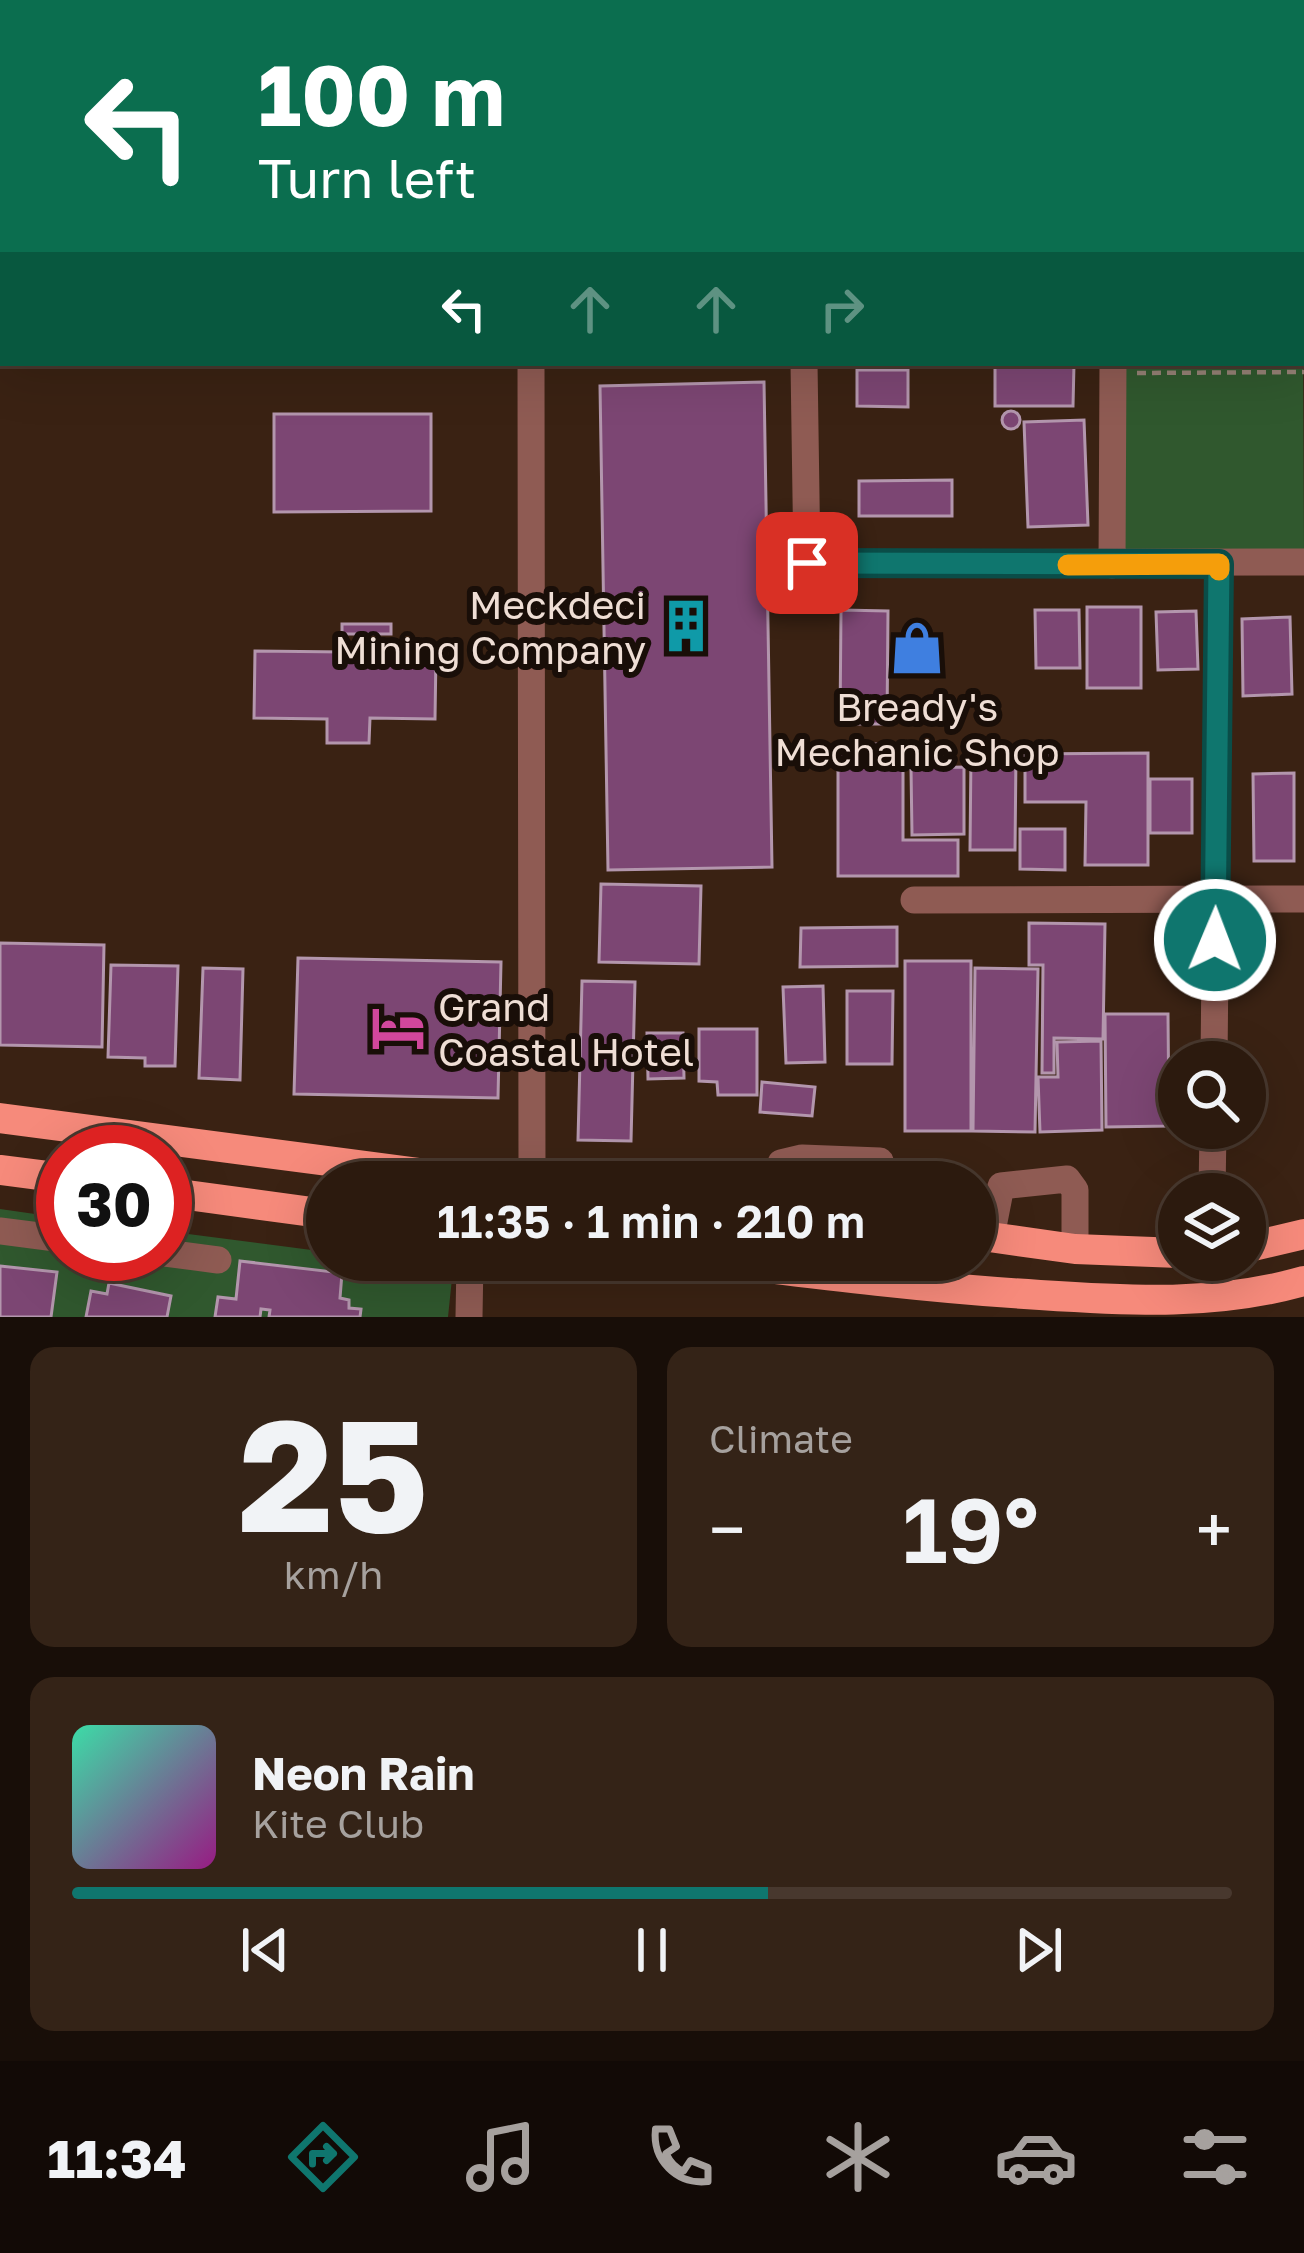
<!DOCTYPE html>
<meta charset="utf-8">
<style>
:root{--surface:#2c1a0e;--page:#342317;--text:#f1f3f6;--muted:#a6a19e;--line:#48382e;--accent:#0f766e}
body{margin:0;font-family:"Golos Text",sans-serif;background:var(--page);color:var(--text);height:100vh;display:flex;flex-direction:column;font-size:45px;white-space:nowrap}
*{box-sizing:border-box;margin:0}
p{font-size:39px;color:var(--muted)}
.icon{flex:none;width:66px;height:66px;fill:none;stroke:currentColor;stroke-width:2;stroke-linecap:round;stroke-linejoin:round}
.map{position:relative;height:1317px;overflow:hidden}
.panel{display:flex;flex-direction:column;gap:30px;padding:30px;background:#180e08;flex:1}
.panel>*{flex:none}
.guide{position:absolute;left:0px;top:0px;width:1305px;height:366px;box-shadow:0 12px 48px #0002,0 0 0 3px var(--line);background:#0b6e4f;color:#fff;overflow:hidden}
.fabs{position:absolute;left:1158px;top:1041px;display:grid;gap:24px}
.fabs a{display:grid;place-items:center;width:108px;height:108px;border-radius:50%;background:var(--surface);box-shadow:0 12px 48px #0002,0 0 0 3px var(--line);font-size:60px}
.speed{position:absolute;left:36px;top:1125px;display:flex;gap:24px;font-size:60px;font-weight:700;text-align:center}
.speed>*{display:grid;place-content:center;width:156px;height:156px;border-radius:50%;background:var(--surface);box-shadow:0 12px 48px #0002,0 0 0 3px var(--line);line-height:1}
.speed .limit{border:18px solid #d22;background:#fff;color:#111}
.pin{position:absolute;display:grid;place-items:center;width:102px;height:102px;color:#fff;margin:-51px;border-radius:24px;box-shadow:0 6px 18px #0006}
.me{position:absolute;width:132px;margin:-66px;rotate:1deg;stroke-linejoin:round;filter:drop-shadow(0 0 9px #0008)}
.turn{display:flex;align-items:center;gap:42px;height:252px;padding:0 60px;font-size:54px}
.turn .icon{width:156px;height:156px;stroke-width:2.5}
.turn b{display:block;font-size:84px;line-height:102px}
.lanes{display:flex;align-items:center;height:114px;padding:0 60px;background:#0003;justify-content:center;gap:60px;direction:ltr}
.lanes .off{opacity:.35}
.big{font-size:90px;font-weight:600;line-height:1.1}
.panel .tile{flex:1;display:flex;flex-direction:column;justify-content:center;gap:18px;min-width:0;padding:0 42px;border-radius:24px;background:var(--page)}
.panel .dial{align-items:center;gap:0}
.dial b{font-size:156px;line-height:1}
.song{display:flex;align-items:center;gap:36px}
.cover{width:144px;height:144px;border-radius:18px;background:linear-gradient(135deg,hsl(160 70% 55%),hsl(310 70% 35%))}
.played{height:12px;border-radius:6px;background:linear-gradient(90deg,var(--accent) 60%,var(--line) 60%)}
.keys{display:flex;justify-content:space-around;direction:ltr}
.heat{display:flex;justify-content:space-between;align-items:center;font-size:66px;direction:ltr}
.panel .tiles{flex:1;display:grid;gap:30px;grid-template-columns:1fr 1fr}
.tile:last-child{grid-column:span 2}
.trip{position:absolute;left:306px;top:1161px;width:690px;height:120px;border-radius:60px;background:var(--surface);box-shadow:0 12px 48px #0002,0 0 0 3px var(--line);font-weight:600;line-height:120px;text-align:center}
.dock{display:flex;height:192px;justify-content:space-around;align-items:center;background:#120a06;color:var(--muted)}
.dock .icon{width:84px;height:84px}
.dock .current{color:var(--accent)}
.dock b{font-size:54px;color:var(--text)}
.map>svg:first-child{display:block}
</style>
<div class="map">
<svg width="1304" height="1317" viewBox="0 0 1304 1317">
<rect width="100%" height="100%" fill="#3a2213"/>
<path fill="#30582e" d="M 1302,112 L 1304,555 L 1116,557 L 1120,363 L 1302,363 Z
M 0,1209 L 63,1218 L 63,1254 L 165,1254 L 165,1231 L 327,1252 L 327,1260 L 385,1260 L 453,1269 L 448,1317 L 0,1317 Z"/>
<path fill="#7c4673" stroke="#b396ad" stroke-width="3" d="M 591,0 L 762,0 L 762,3 L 591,3 Z
M 844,0 L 944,0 L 944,3 L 844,3 Z
M 1127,0 L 1198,0 L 1198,3 L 1127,3 Z
M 1168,363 L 1242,363 L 1242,366 L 1168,367 Z
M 995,364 L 1074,364 L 1073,406 L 995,406 Z
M 857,370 L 908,370 L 908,407 L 857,406 Z
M 764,382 L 772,867 L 608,870 L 600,386 Z
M1002 420a9 9 0 1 1 18 0a9 9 0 1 1-18 0Z
M 274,414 L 431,414 L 431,511 L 274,512 Z
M 1084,420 L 1088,525 L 1028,527 L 1024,422 Z
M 952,480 L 952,516 L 859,516 L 859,481 Z
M 1087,607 L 1141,607 L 1141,688 L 1087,688 Z
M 841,610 L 888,611 L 887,724 L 840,724 Z
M 1035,610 L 1079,610 L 1080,668 L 1036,668 Z
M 1196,611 L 1198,669 L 1158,670 L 1156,612 Z
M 1290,617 L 1292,694 L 1243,696 L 1242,619 Z
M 342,624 L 391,624 L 391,634 L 342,634 Z
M 255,651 L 436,653 L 435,719 L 370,718 L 369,743 L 327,743 L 327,719 L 254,718 Z
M 838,744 L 903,744 L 903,840 L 958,840 L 958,876 L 838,876 Z
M 971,753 L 1016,753 L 1015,850 L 970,850 Z
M 1148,753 L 1148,865 L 1085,865 L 1086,802 L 1025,802 L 1025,754 Z
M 964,767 L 964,834 L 912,835 L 911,768 Z
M 1294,773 L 1294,861 L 1254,861 L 1253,774 Z
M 1150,779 L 1192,779 L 1192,833 L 1150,833 Z
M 1020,829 L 1065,829 L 1065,870 L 1020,869 Z
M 601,884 L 701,886 L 699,964 L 599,962 Z
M 1029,923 L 1105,924 L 1103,1039 L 1054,1038 L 1054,1073 L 1042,1073 L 1043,965 L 1029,965 Z
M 897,927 L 897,966 L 800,967 L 801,928 Z
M 0,943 L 104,945 L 102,1047 L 0,1045 Z
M 298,958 L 501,962 L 498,1098 L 294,1094 Z
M 905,961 L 971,961 L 971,1131 L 905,1131 Z
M 111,965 L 178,966 L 175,1066 L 145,1066 L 145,1058 L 108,1057 Z
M 203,968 L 243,969 L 240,1080 L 199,1078 Z
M 975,968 L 1038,969 L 1035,1132 L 973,1131 Z
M 582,981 L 635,982 L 631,1141 L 578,1140 Z
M 823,986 L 825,1062 L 786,1063 L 783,987 Z
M 847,991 L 893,991 L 892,1064 L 847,1064 Z
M 1105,1014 L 1168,1014 L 1169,1126 L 1106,1127 Z
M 699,1029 L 757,1029 L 757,1095 L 718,1095 L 717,1082 L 699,1081 Z
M 647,1033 L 683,1033 L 684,1078 L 648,1079 Z
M 1101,1041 L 1102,1130 L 1040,1132 L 1038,1077 L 1058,1077 L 1057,1042 Z
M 762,1082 L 815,1087 L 812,1116 L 760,1112 Z
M 240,1261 L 342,1273 L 340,1298 L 349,1300 L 349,1308 L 361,1309 L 360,1317 L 269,1317 L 270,1310 L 261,1309 L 260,1317 L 215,1317 L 218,1297 L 236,1299 Z
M 0,1266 L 57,1272 L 51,1317 L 0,1317 Z
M 109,1283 L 171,1296 L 167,1317 L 86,1317 L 91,1291 L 107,1294 Z"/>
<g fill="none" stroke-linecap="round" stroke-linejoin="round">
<path stroke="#958175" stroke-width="4.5" stroke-dasharray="9 6" stroke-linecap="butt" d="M 1302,184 L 1304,184
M 1302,238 L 1304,238
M 1302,308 L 1304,308
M 1137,373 L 1304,372"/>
<path stroke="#8f5b53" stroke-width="27" d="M 530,0 L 530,3
M 800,0 L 800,3
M 1269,0 L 1269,3
M 1302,101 L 1304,101
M 531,363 L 532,1182
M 804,363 L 807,563 L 1304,562
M 1112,565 L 1113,363
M 914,900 L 1304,899
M 1214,1062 L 1219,564
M 774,1182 L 781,1163 L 802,1158 L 880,1161 L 886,1182
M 1212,1194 L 1213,1128
M 0,1231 L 63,1239
M 991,1237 L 1001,1186 L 1067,1179 L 1075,1190 L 1075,1249
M 165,1253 L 218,1260
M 469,1317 L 470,1260"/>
<path stroke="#f68a7b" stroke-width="30" d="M 0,1118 L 473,1180 L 544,1182
M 0,1170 L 63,1178
M 165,1192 L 327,1214
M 975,1235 L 1075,1249 L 1179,1253
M 1245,1248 L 1304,1234
M 703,1260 C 816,1274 927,1288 1040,1295 C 1131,1301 1216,1306 1304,1281"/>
</g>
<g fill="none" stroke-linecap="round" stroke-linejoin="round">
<defs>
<path id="route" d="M 807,563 L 1219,564 L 1215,940"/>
</defs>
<use href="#route" stroke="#0a4d48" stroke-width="30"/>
<use href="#route" stroke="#0f766e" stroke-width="21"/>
<path stroke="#f59e0b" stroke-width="21" d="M 1068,565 L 1219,564 L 1219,570"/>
</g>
<defs>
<symbol id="building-bare" viewBox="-9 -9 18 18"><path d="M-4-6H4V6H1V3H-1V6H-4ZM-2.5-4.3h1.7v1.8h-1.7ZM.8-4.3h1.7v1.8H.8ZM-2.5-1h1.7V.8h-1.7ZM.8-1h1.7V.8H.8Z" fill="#0f9aa8" stroke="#190e08" stroke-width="2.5" paint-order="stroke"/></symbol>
<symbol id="shop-bare" viewBox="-9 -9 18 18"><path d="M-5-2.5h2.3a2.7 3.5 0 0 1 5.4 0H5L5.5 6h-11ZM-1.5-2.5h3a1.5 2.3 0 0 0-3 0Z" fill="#3f7fe0" stroke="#190e08" stroke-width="2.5" paint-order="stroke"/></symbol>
<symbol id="hotel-bare" viewBox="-9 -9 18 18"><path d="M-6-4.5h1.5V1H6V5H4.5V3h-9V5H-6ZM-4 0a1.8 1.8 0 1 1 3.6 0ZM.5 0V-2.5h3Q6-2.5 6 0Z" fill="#d1479c" stroke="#190e08" stroke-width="2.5" paint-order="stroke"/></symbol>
</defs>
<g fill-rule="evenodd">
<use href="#building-bare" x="648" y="588" width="76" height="76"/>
<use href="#shop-bare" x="879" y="610" width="76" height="76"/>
<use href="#hotel-bare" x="360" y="990" width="76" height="76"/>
</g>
<g text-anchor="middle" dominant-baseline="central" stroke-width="12" stroke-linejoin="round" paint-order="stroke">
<g font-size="39" fill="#efded5" stroke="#190e08" text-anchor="end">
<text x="646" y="604">Meckdeci<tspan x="646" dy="45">Mining Company</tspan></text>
<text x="917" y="706" text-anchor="middle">Bready's<tspan x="917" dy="45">Mechanic Shop</tspan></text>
<text x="438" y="1006" text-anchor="start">Grand<tspan x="438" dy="45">Coastal Hotel</tspan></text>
</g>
</g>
</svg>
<div class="fabs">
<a><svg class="icon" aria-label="search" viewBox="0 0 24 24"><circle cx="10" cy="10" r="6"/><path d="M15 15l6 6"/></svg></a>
<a><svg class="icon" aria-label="layers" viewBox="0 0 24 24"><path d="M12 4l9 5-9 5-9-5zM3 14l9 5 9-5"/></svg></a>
</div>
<div class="speed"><div class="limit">30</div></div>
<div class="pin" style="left:807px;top:563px;background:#d93025"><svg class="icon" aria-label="arrive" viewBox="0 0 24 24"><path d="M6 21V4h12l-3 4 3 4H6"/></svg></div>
<svg class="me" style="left:1215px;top:940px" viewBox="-20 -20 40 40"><circle r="17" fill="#0f766e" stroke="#fff" stroke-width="3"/><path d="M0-11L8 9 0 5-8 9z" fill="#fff"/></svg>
<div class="trip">11:35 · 1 min · 210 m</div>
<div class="guide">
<div class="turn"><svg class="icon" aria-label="left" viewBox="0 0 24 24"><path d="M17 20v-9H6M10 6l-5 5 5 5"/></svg><div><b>100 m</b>Turn left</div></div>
<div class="lanes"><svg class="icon" aria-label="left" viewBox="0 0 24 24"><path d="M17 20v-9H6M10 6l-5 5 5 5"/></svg><svg class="icon off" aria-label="ahead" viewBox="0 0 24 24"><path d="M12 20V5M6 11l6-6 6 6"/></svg><svg class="icon off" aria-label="ahead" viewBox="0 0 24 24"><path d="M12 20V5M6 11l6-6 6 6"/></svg><svg class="icon off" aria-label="right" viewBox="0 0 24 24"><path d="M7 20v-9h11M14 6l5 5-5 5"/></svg></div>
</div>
</div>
<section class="panel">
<div class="tiles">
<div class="tile dial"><b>25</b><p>km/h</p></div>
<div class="tile"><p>Climate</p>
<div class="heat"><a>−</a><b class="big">19°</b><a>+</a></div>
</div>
<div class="tile">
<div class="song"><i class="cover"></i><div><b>Neon Rain</b><p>Kite Club</p></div></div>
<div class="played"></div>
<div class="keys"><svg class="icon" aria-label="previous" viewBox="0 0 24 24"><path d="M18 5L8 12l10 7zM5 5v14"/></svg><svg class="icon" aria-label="pause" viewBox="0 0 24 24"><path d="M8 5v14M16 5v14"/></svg><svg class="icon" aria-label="next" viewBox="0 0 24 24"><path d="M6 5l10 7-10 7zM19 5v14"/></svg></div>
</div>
</div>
</section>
<nav class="dock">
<b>11:34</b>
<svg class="icon current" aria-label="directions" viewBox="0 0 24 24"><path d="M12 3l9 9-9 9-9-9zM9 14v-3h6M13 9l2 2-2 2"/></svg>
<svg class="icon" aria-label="music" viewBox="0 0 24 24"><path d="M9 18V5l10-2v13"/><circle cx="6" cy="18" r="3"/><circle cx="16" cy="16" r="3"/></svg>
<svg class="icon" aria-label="phone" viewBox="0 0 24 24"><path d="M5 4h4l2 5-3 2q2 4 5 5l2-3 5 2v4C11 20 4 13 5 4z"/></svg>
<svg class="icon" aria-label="climate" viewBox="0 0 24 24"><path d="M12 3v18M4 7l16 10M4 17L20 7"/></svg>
<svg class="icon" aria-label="car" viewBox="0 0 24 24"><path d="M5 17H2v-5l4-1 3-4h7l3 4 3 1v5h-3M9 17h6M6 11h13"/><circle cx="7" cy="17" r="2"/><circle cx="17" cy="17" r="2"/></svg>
<svg class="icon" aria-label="filters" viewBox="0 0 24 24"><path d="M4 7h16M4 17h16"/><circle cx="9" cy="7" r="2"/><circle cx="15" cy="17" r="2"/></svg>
</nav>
